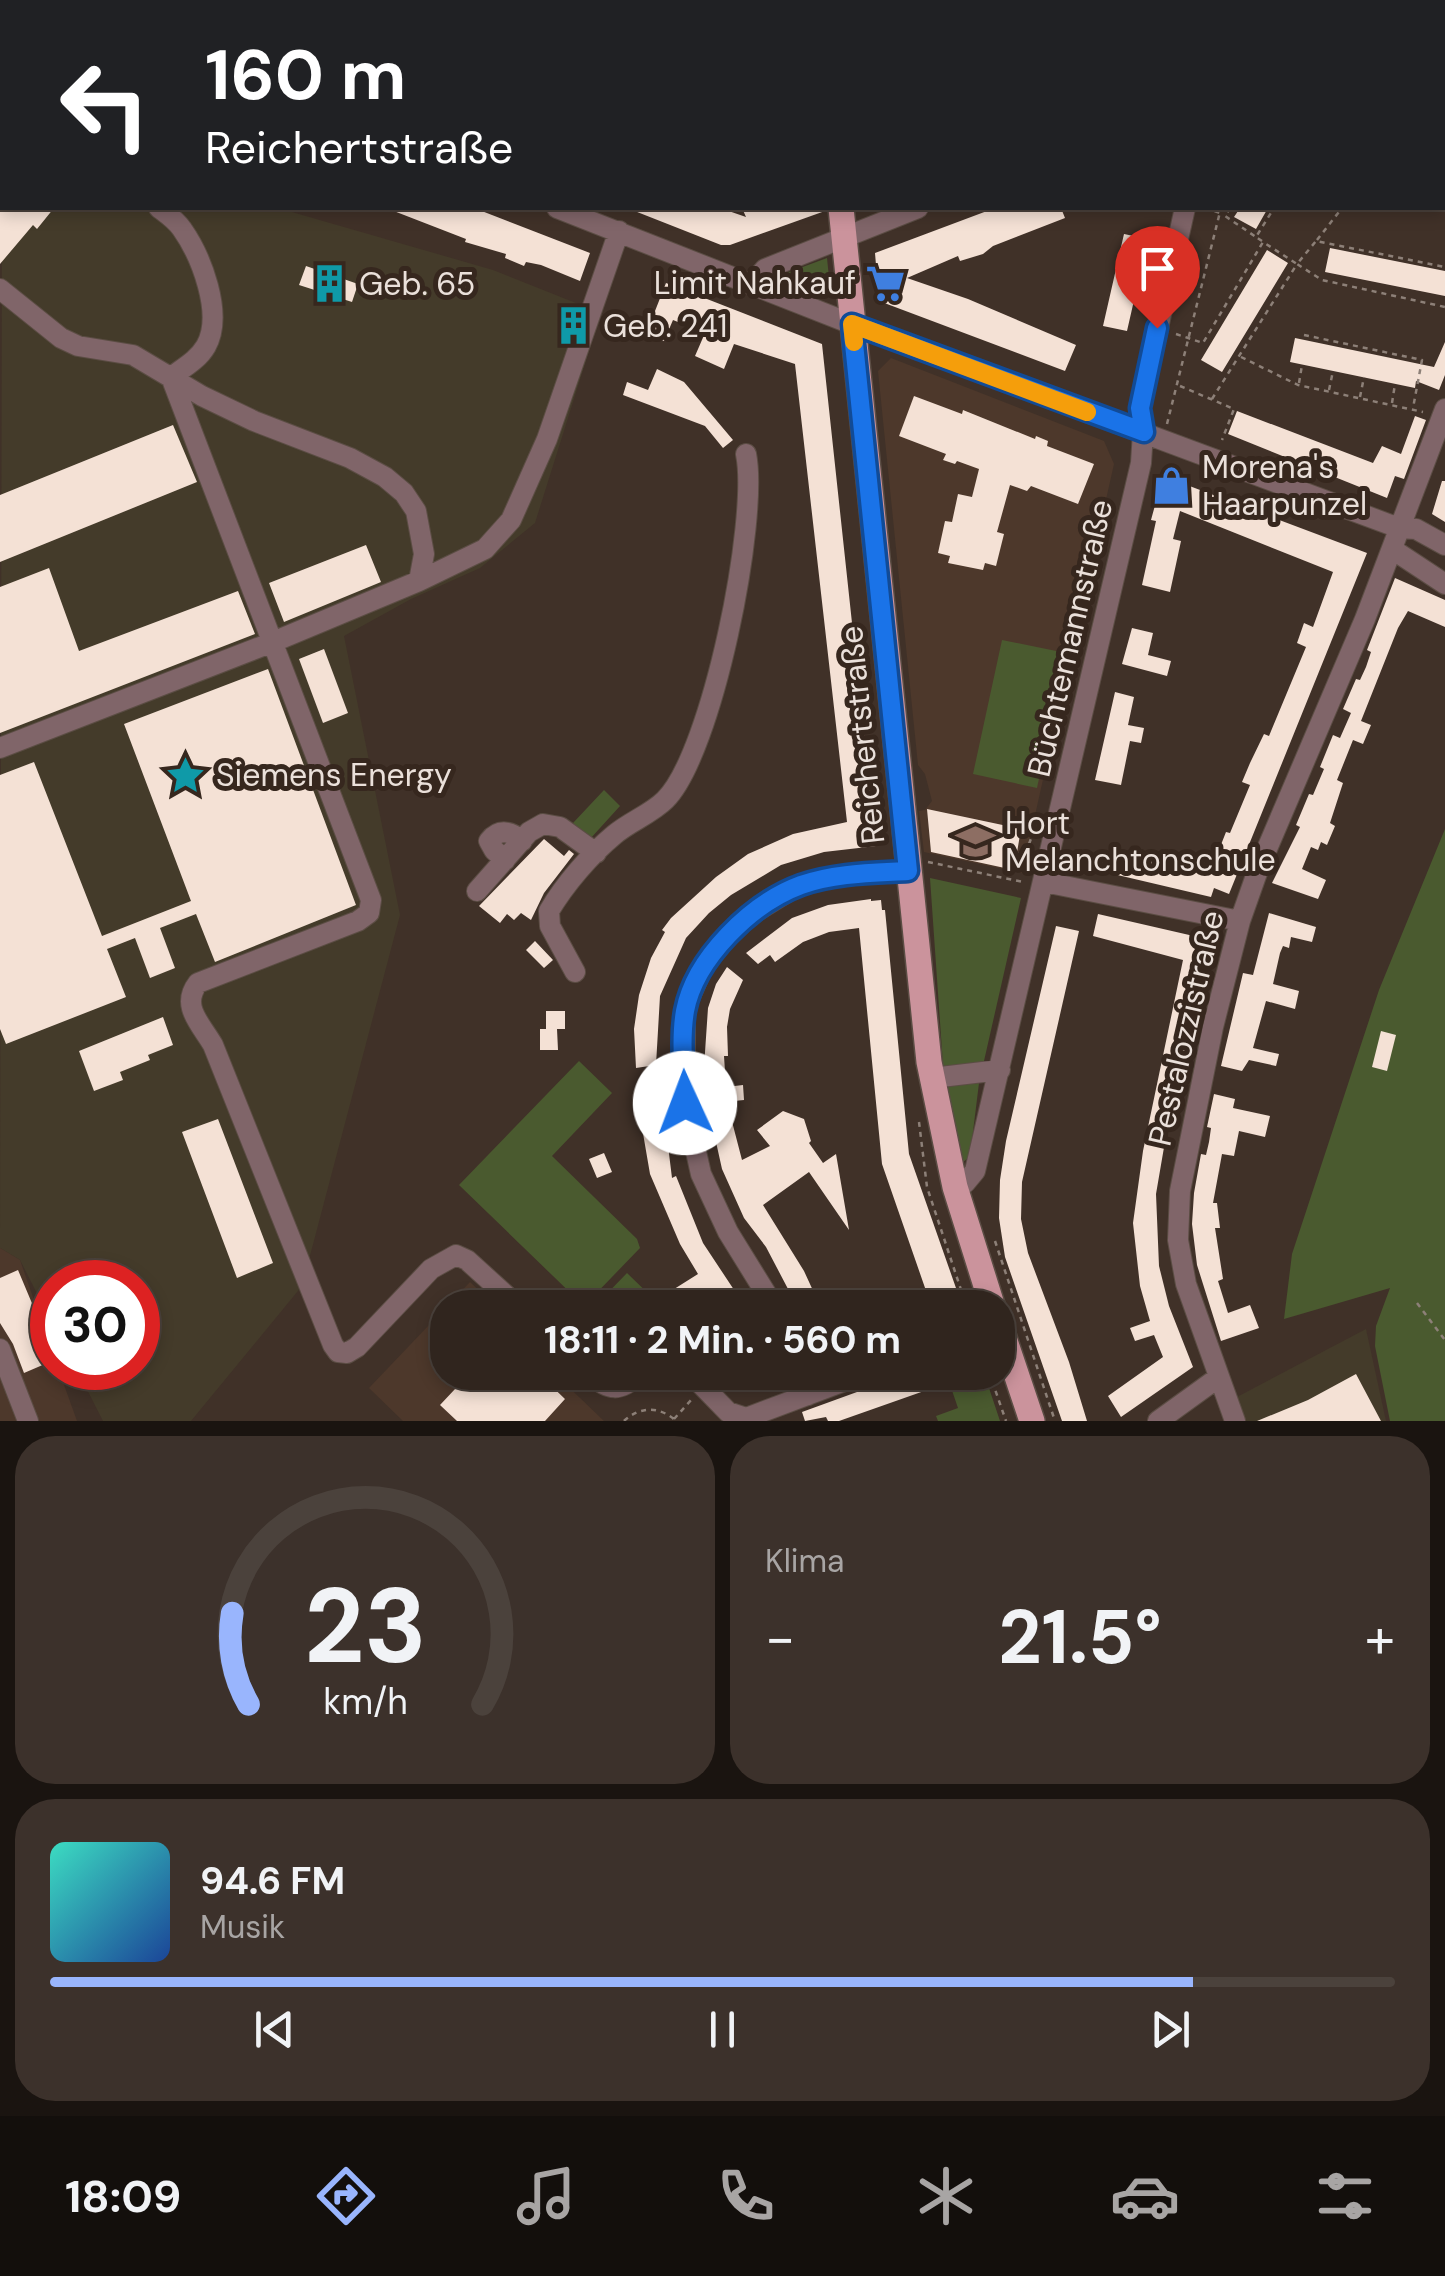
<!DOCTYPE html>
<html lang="de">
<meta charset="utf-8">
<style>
:root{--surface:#30251e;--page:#3c312b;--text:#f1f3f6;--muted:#a8a5a4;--line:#4b423c;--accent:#99b5fd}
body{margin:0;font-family:"DM Sans",sans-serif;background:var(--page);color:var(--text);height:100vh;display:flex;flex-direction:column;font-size:38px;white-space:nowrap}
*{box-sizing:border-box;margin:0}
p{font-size:32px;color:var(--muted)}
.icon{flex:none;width:55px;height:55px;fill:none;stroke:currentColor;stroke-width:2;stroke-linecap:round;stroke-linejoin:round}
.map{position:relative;height:1421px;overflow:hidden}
.panel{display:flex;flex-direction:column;gap:15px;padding:15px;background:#1a1410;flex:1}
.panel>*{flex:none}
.banner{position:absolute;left:0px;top:0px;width:1445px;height:210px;box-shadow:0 5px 15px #0003,0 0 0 2px var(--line);background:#202124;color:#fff;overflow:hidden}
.speed{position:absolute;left:30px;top:1260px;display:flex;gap:20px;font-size:50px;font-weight:700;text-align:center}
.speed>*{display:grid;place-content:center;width:130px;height:130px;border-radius:50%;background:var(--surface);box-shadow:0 5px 15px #0003,0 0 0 2px var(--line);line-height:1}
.speed .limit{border:15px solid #d22;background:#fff;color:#111}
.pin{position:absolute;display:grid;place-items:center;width:85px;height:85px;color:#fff;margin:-102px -42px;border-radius:50% 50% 50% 0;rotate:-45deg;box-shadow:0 0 10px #0007}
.pin .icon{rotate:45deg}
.me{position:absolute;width:110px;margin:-55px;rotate:358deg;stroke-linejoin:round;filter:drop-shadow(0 0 8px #0008)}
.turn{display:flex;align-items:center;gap:35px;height:210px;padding:0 40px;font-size:45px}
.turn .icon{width:130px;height:130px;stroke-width:2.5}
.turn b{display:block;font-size:70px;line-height:85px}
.big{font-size:75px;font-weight:700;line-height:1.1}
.panel .widget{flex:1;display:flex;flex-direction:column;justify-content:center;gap:15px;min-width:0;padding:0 35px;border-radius:40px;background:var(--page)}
.panel .dial{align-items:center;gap:0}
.dial svg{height:260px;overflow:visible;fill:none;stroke:var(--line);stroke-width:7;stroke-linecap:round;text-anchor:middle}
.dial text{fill:var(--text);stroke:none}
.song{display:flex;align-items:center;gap:30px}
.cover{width:120px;height:120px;border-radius:15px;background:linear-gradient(135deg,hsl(170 70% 55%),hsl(220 70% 35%))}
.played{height:10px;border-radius:5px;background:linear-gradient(90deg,var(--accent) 85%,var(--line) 85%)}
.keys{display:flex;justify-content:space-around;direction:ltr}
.heat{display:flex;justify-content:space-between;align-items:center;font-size:55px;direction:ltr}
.panel .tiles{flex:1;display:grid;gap:15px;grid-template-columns:1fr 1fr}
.widget:last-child{grid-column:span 2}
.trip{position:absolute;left:430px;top:1290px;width:585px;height:100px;border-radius:40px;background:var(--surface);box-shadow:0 5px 15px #0003,0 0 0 2px var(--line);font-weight:700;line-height:100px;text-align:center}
.dock{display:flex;height:160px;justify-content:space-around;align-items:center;background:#130f0c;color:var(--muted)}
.dock .icon{width:70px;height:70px}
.dock .selected{color:var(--accent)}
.dock b{font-size:45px;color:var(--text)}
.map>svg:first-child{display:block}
</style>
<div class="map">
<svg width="1445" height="1421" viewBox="0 0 1445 1421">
<rect width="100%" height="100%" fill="#403128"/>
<path fill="#443b2a" d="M 2,201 L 2,208 L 278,208 L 493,270 L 601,313 L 535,523 L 480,568 L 411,599 L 344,636 L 400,915 L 302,1286 L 191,1421 L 103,1421 L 76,1368 L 138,1368 L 138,1282 L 52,1282 L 52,1323 L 20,1260 L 0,1248 Z
M 1366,1329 L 1386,1421 L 1245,1421 L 1237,1397 Z"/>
<path fill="#4d382b" d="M 891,358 L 1104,441 L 1114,464 L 1022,873 L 924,852 L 919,811 L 925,810 L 932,801 L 925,774 L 918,765 L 878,371 Z
M 0,1248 L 20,1260 L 52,1352 L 52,1368 L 58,1368 L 77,1421 L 0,1421 Z
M 470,1282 L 496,1307 L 448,1308 L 448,1372 L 554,1373 L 604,1421 L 403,1421 L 369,1388 Z"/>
<path fill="#4a5a2f" d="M 827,258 L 831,297 L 780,278 L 781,275 Z
M 1002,640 L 1066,653 L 1037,788 L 973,774 Z
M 604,790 L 620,806 L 590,839 L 573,823 Z
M 1445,829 L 1445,1421 L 1390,1421 L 1375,1346 L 1376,1326 L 1390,1288 L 1284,1319 L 1292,1254 L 1379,990 Z
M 930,878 L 1021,898 L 979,1083 L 970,1156 L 959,1166 L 943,1065 Z
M 579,1061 L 612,1093 L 552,1156 L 637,1239 L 640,1248 L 584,1306 L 459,1185 Z
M 627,1273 L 660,1305 L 658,1307 L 594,1307 Z
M 946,1373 L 984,1373 L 1000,1421 L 938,1421 L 936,1416 L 958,1408 Z"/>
<path fill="#f4e1d5" d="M 0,208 L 54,208 L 37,229 L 33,225 L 0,264 Z
M 386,208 L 474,208 L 590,253 L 580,281 L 541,265 L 526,262 L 524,266 L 505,258 L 506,254 L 465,242 L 466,239 Z
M 627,208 L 720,208 L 746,217 L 742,208 L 825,208 L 825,211 L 730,245 L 721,245 Z
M 995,208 L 1061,208 L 1065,218 L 993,246 L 983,254 L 960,261 L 958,256 L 907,278 L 968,299 L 1076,345 L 1065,371 L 879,301 L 875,253 Z
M 1240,208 L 1268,208 L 1256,229 L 1234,217 Z
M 1124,234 L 1148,239 L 1127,331 L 1103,326 Z
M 1330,248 L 1445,271 L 1445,296 L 1325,272 Z
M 1267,250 L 1288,263 L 1222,372 L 1201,360 Z
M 306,266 L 358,284 L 352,302 L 299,285 Z
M 666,283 L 822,344 L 876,846 L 824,852 L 781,865 L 731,895 L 709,913 L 686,938 L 660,996 L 656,1065 L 636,1068 L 634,1029 L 639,995 L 651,958 L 665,932 L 662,930 L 671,918 L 716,877 L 748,854 L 793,834 L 847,822 L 795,364 L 734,344 L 724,369 L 695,356 L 705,333 L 673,320 L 664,341 L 646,334 Z
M 1295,338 L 1434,367 L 1445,342 L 1445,375 L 1439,390 L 1416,381 L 1415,388 L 1290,362 Z
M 657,369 L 684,382 L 733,440 L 723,448 L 705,426 L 623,395 L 627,382 L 648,390 Z
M 914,396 L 962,414 L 963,410 L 1035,439 L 1036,436 L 1048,441 L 1047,446 L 1094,464 L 1078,504 L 1031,486 L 1027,491 L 1010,485 L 997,532 L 1004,534 L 996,566 L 985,563 L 983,570 L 948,563 L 950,556 L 938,553 L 945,521 L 952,522 L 958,494 L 972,497 L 979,469 L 957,461 L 955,464 L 943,460 L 946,454 L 899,436 Z
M 1237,411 L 1373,463 L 1382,446 L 1401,454 L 1415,416 L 1426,420 L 1404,479 L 1395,476 L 1387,498 L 1228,434 Z
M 173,425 L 197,482 L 0,562 L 0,495 Z
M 1163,476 L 1367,553 L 1229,894 L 1214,888 L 1211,897 L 1109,873 L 1114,851 L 1186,867 L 1187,864 L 1211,870 L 1226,832 L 1230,833 L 1250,785 L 1242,782 L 1250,763 L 1264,734 L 1269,736 L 1306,647 L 1297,643 L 1304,623 L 1313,627 L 1333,572 L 1180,511 L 1173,539 L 1181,541 L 1170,592 L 1142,585 L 1156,521 L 1151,520 Z
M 1442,481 L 1445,481 L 1445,522 L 1432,514 Z
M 366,545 L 381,582 L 284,622 L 269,583 Z
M 49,568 L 79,651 L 238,591 L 255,634 L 0,733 L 0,587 Z
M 1395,578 L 1445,600 L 1445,627 L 1408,611 L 1398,628 L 1361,721 L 1371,725 L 1363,744 L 1353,740 L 1337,780 L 1343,783 L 1330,823 L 1335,826 L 1327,845 L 1321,842 L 1318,850 L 1311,847 L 1302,869 L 1326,880 L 1318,899 L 1272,883 L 1300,827 L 1296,825 L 1309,794 L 1313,795 L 1324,769 L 1320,767 L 1333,735 L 1340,738 L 1351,713 L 1343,709 L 1356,679 L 1360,680 L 1366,667 L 1371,652 L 1367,650 Z
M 1132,628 L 1153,633 L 1148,655 L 1171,661 L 1167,676 L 1122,664 Z
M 324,649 L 348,713 L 323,723 L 299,659 Z
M 268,669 L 356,905 L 215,962 L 196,914 L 160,928 L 175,968 L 150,978 L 135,938 L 107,949 L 126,997 L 6,1044 L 0,1029 L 0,775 L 34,762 L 102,936 L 191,901 L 124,724 Z
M 1115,692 L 1134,697 L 1128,725 L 1144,728 L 1141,743 L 1130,741 L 1121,785 L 1095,780 Z
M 927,809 L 1021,829 L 1014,870 L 931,852 Z
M 544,839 L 564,856 L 569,850 L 574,854 L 544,893 L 531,920 L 521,913 L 514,920 L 507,914 L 500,923 L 479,906 Z
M 871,899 L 871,901 L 881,900 L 882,910 L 885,910 L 909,1154 L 963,1308 L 932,1308 L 882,1164 L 859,928 L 829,932 L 803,942 L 775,962 L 770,955 L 758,964 L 746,953 L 792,918 L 828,905 Z
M 1269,913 L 1316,927 L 1312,942 L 1291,937 L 1289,948 L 1283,946 L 1280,953 L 1273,984 L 1299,991 L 1295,1009 L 1266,1001 L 1253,1048 L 1279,1054 L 1276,1066 L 1249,1060 L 1242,1071 L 1221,1066 L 1243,973 L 1253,975 Z
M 1098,914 L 1198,937 L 1196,946 L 1212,949 L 1168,1124 L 1156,1194 L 1159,1266 L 1169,1306 L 1193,1367 L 1121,1417 L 1108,1396 L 1163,1357 L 1154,1335 L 1135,1341 L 1130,1328 L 1150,1321 L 1140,1286 L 1133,1223 L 1143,1151 L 1183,960 L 1093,936 Z
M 1056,926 L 1079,931 L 1022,1182 L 1021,1219 L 1028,1253 L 1069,1362 L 1087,1421 L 1062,1421 L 1005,1257 L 999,1218 L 1000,1180 L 1006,1141 Z
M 535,941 L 553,960 L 544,968 L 526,950 Z
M 727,967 L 743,980 L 730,1009 L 727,1027 L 728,1056 L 724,1056 L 726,1087 L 743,1085 L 744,1100 L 734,1101 L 723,1087 L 742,1160 L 770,1146 L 757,1130 L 783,1111 L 804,1119 L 811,1141 L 809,1143 L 823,1163 L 836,1154 L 849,1230 L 809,1172 L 763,1205 L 804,1271 L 821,1308 L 798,1308 L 766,1247 L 744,1218 L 722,1169 L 710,1115 L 704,1067 L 708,1008 L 716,984 Z
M 546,1011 L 565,1011 L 565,1029 L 557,1029 L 558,1050 L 540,1050 L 540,1029 L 557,1029 L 546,1029 Z
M 163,1017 L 173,1045 L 148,1055 L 150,1060 L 120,1072 L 123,1080 L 94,1091 L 79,1051 Z
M 1381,1031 L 1396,1035 L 1387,1071 L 1372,1067 Z
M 1214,1094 L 1235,1099 L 1233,1108 L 1270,1116 L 1265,1137 L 1239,1131 L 1234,1156 L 1222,1154 L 1213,1203 L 1217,1203 L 1220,1228 L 1215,1228 L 1223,1279 L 1218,1281 L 1228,1313 L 1250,1305 L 1259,1328 L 1221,1341 L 1197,1265 L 1192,1224 L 1194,1193 L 1201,1154 L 1206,1155 L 1209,1142 L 1211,1128 L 1207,1127 Z
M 660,1106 L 661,1113 L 664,1113 L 672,1178 L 676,1176 L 703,1243 L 746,1308 L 720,1308 L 708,1289 L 681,1306 L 671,1291 L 698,1274 L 680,1244 L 650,1174 L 639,1110 Z
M 218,1119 L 273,1263 L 237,1278 L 182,1132 Z
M 604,1153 L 612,1172 L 597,1178 L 589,1159 Z
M 18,1270 L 52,1351 L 52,1361 L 24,1373 L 13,1344 L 0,1323 L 0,1278 Z
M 471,1372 L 537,1372 L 565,1399 L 545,1421 L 457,1421 L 440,1405 Z
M 912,1372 L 940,1372 L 944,1384 L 839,1421 L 828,1421 L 826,1417 L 805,1421 L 802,1412 Z
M 1356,1374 L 1381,1421 L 1257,1421 L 1308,1400 Z"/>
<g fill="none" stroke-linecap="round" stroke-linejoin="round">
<defs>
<path id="minor" d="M 43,0 L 49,2
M 136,2 L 138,0
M 457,2 L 458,0
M 567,2 L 568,0
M 0,131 L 2,133
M 0,171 L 2,168
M 159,208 C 167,214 176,220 182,229 C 201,256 224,314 206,346 C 198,360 183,368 171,377 L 371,900 L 369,913 L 358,921 L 198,983 C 180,1006 201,1024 213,1045 L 333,1345 L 338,1352 L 347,1353 L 357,1347 L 431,1269 L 456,1255 L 467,1260 L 520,1308
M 557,208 L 872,332 L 1399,528 L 1416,529 L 1445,545
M 753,283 L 765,269 L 918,208
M 0,289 L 61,338 L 78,346 L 133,355 L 202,396 L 254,421 L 350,458 L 385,477 L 404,493 L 416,511 L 424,554 L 419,581 L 485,549 L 511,520 L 547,439 L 619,231
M 1392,549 L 1445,584
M 0,748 L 273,642 L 419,581
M 505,860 L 494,850 L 489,841 C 499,828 511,831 522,841
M 1044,882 L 1240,921
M 477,891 L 529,832 L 543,824 L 560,827 L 596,853
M 575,972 L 550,926 L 549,911 C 565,884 590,855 614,835 C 629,822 651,814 665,800 C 712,754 759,519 746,454
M 932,1078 L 1000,1070
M 955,1187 L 965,1183 L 975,1171 L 1141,463 L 1143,432 L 1140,408 L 1185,208
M 775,1308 L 728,1232 L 701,1174 L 685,1103 L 685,1008 L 702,969 L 722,940 L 744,919 L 799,885 L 841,875 L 908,871
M 0,1349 L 28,1421
M 588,1372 C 608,1392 621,1393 641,1372
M 689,1372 L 728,1412 L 746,1418 L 869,1372
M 800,1372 L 808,1395
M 1158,1421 L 1219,1377
M 1235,1421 L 1186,1284 L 1178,1240 L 1180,1191 L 1213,1027 L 1240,921 L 1258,870 L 1365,619 L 1445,409"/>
<path id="major" d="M 820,0 L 820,2
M 1242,0 L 1248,2
M 1442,85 L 1445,86
M 841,208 L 929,1062 L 955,1187 L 993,1308
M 998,1320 L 1032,1421"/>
</defs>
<use href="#minor" stroke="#5b4d44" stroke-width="22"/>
<use href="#major" stroke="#5b4d44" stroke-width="28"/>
<path stroke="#8d8078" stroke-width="2.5" stroke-dasharray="5 5" stroke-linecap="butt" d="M 1276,0 L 1282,2
M 1442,193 L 1445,193
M 1205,208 L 1220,213
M 1230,208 L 1225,216 L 1256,237
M 1317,240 L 1342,208
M 1262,241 L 1256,237 L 1274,208
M 1176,334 L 1203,343 L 1263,242 L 1297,264 L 1316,241 L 1445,267
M 1304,335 L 1422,360 L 1413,408
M 1241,357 L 1298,385 L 1423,412
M 1299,383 L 1302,365
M 1180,386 L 1234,409 L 1222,440
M 1329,390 L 1333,371
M 1360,397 L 1364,377
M 1212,399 L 1297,264 L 1322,280 L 1445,307
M 1392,403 L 1395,384
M 1167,424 L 1221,208
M 1017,853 L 1025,855 L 1033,833
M 928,862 L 1023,882
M 919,1122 L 927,1187 L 967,1308
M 995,1241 L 1055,1421
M 1417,1303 L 1445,1340
M 989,1372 L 1006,1421
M 674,1419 L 692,1399
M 624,1421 C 640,1406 660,1406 676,1421"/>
<use href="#minor" stroke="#806569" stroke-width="20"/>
<use href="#major" stroke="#cb939c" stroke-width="25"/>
<path stroke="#d6cbc5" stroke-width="2.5" d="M 1205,0 L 1210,2
M 1442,102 L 1445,103"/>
</g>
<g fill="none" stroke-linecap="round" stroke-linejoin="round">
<defs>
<path id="route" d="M 685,1103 C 684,1073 680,1040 685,1011 C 695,958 752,903 801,885 C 835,873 873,873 908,871 L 852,324 L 1144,432 L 1140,408 L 1157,328"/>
</defs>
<use href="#route" stroke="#114b97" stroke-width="25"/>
<use href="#route" stroke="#1a73e8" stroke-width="18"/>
<path stroke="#f59e0b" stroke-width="18" d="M 854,342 L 852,324 L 1087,412"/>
</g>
<defs>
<symbol id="supermarket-bare" viewBox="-9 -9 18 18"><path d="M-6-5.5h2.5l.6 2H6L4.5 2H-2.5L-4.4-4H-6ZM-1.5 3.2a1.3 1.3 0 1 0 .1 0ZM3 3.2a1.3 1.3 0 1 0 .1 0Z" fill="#3f7fe0" stroke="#36271e" stroke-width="2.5" paint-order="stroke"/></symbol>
<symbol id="building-bare" viewBox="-9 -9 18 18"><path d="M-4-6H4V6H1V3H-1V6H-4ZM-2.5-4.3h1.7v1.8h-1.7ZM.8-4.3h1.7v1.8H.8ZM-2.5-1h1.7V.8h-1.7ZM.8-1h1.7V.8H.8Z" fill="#0f9aa8" stroke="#36271e" stroke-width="2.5" paint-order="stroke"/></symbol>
<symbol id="shop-bare" viewBox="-9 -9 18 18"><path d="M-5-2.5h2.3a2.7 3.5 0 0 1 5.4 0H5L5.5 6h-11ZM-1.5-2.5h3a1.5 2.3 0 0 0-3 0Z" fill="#3f7fe0" stroke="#36271e" stroke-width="2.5" paint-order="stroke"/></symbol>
<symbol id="sight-bare" viewBox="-9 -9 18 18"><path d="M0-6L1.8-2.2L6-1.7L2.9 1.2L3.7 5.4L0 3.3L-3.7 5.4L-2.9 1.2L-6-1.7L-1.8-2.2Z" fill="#0f9aa8" stroke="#36271e" stroke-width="2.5" paint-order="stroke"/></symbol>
<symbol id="school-bare" viewBox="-9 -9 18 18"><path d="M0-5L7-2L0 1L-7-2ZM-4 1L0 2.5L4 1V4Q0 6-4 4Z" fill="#8d6e63" stroke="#36271e" stroke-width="2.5" paint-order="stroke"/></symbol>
</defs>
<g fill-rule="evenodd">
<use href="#supermarket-bare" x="858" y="256" width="55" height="55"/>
<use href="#building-bare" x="302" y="256" width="55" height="55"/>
<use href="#building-bare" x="546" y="298" width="55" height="55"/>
<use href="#shop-bare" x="1144" y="458" width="55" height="55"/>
<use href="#sight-bare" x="158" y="748" width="55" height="55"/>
<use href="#school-bare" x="948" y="814" width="55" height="55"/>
</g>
<g text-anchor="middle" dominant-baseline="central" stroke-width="10" stroke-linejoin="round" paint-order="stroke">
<g font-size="32" fill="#eae0da" stroke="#36271e" text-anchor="start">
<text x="856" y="283" text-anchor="end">Limit Nahkauf</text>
<text x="359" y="284">Geb. 65</text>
<text x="603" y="326">Geb. 241</text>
<text x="1202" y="467">Morena's<tspan x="1202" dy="37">Haarpunzel</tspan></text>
<text x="216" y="775">Siemens Energy</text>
<text x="1005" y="823">Hort<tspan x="1005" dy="37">Melanchtonschule</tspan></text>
</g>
<g font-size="32" fill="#eae0da" stroke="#36271e">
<text transform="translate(1070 638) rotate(-77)">Büchtemannstraße</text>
<text transform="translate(862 735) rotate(-96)">Reichertstraße</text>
<text transform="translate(1186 1028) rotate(-77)">Pestalozzistraße</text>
</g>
</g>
</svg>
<div class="speed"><div class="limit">30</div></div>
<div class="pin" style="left:1157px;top:328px;background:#d93025"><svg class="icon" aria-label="arrive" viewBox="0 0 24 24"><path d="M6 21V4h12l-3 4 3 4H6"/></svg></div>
<svg class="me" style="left:685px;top:1103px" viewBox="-20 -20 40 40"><circle r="19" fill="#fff"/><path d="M0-13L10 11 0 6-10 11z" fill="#1a73e8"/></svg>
<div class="trip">18:11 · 2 Min. · 560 m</div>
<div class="banner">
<div class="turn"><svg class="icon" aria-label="left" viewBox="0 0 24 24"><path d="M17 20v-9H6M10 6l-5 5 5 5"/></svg><div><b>160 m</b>Reichertstraße</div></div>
</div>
</div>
<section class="panel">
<div class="tiles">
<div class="widget dial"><svg viewBox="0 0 100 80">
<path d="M14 69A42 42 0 1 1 86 69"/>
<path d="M14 69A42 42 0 0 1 9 41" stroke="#99b5fd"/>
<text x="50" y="56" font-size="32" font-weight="700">23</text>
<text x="50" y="72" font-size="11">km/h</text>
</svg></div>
<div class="widget"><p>Klima</p>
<div class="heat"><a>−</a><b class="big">21.5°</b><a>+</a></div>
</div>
<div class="widget">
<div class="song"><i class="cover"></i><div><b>94.6 FM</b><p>Musik</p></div></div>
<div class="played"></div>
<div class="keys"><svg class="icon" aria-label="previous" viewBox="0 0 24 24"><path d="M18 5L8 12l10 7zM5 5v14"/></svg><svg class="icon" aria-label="pause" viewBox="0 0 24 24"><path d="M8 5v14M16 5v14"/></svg><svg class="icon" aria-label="next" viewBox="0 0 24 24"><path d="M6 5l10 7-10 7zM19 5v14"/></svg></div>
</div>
</div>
</section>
<nav class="dock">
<b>18:09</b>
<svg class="icon selected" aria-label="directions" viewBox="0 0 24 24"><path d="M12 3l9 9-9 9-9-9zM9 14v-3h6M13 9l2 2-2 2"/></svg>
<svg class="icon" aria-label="music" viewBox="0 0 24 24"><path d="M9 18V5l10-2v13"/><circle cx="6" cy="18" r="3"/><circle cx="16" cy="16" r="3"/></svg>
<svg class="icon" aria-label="phone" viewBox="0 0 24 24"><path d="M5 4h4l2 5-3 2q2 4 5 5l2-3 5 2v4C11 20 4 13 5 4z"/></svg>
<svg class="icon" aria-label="climate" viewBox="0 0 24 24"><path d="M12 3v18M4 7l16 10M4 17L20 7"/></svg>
<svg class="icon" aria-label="car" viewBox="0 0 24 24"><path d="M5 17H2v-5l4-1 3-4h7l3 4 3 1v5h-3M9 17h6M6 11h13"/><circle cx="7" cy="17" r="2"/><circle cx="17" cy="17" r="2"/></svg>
<svg class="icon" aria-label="filters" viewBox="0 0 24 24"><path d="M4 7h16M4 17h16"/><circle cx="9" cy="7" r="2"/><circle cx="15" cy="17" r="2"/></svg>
</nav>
